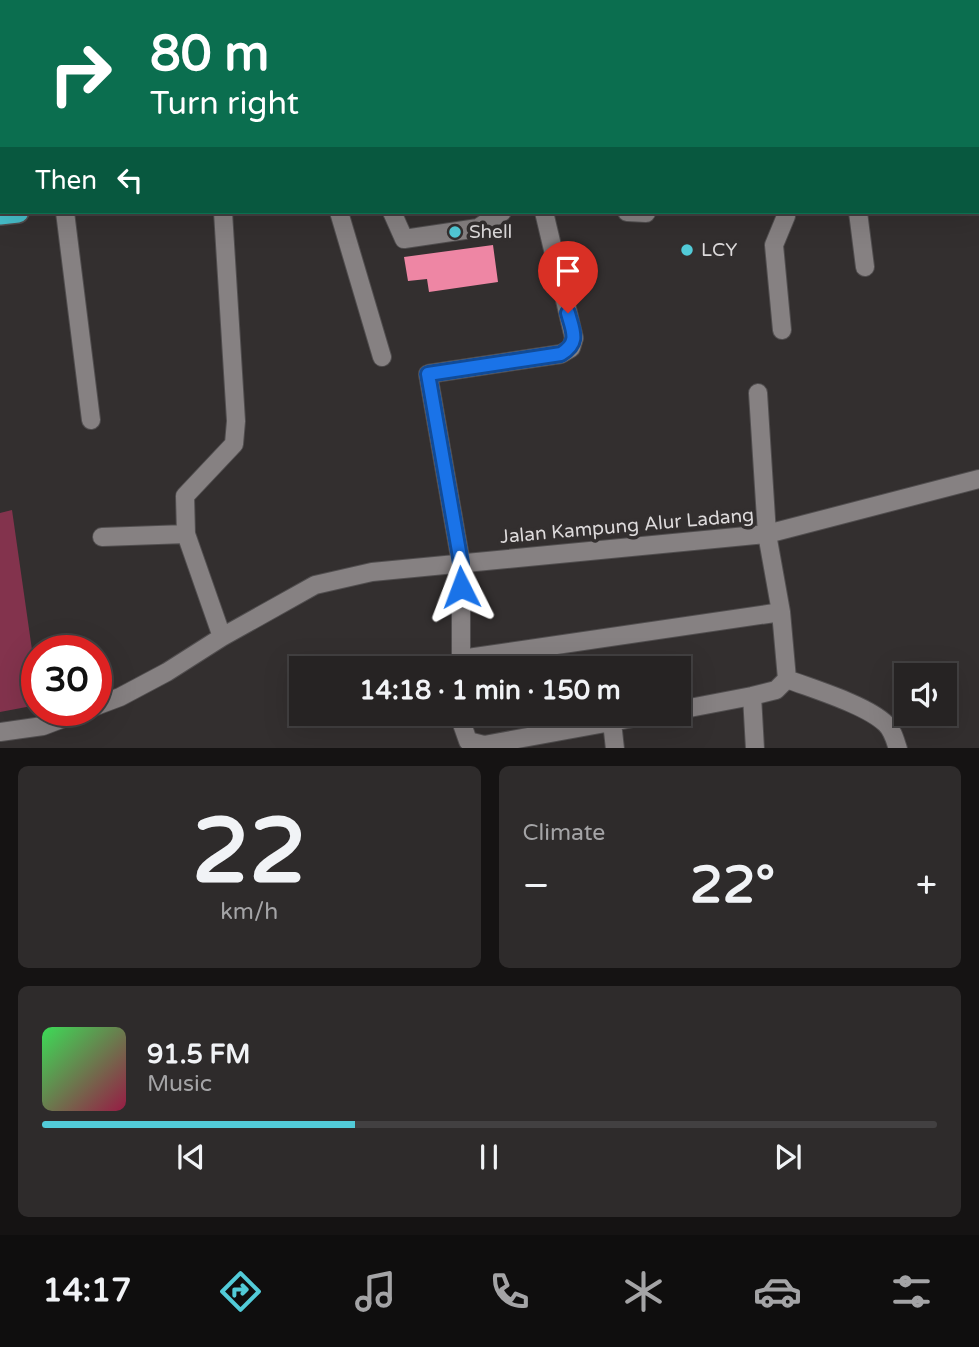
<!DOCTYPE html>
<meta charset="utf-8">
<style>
:root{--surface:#262323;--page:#2e2b2b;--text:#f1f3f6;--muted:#a4a4a6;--line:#424041;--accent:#52cbd8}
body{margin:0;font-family:"Varela Round",sans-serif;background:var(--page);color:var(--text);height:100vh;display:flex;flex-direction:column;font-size:26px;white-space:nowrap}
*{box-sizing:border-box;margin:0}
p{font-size:23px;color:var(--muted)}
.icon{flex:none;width:38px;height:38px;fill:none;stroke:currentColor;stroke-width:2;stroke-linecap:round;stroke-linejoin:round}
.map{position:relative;height:748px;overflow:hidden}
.sheet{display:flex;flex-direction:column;gap:18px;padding:18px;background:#151313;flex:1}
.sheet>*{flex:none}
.hud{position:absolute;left:0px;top:0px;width:980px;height:214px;box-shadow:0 7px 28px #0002,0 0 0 2px var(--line);background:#0b6e4f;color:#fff;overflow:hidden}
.controls{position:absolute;left:894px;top:663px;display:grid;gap:14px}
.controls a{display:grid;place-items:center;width:63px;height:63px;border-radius:0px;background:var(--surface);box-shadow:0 7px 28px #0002,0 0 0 2px var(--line);font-size:35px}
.speed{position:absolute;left:21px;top:635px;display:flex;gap:14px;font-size:35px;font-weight:700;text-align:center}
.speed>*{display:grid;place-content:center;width:91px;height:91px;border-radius:50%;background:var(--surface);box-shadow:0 7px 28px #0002,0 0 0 2px var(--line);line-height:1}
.speed .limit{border:10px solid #d22;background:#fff;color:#111}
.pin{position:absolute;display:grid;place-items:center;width:60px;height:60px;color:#fff;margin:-72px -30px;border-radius:50% 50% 50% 0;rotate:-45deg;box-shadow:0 0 7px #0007}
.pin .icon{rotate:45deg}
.me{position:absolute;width:77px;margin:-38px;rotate:357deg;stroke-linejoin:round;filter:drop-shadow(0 0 5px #0008)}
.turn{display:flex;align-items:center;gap:24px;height:147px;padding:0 35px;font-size:32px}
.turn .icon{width:91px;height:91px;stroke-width:2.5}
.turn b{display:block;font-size:49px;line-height:60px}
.then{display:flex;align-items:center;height:66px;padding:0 35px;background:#0003;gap:14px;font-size:26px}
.big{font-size:52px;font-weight:700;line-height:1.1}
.sheet .tile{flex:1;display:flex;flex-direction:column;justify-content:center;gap:10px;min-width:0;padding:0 24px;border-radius:10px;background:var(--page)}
.sheet .dial{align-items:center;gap:0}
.dial b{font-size:91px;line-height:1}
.song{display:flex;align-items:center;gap:21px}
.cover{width:84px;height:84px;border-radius:10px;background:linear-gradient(135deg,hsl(130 70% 55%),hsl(340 70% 35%))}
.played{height:7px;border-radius:4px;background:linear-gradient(90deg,var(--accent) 35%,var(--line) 35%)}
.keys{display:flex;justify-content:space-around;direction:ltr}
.heat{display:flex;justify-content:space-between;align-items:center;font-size:38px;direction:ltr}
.sheet .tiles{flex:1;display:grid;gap:18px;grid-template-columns:1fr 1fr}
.tile:last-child{grid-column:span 2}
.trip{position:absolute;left:289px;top:656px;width:402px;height:70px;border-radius:0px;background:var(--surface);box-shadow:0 7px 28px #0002,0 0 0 2px var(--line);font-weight:700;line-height:70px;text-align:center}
.tabs{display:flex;height:112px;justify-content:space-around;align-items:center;background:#0f0e0e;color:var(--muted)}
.tabs .icon{width:49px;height:49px}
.tabs .current{color:var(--accent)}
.tabs b{font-size:32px;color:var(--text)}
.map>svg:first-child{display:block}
</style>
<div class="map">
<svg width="979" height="749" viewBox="0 0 979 749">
<rect width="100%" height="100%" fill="#332f2f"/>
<path fill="#83334d" d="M 12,510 L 37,685 L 37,705 L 0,712 L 0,513 Z"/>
<path fill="#ee86a4" d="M 493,245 L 498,282 L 429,292 L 427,279 L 408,281 L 404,257 Z"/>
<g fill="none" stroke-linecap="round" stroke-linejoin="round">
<defs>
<path id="minor" d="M 182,0 L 182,2
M 695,0 L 695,2
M 753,0 L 753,2
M 898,0 L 898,2
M 387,1 L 388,2
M 149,2 L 162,0
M 978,110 L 979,112
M 0,114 L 2,128
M 65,212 L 91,420
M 339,212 L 382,357
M 392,212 L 404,239 L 478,228 L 502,212
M 627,212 L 646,213
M 858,212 L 865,267
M 782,330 L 774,245 L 786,216 L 785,212
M 102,537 L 186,534
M 222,637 L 186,534 L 185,496 L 234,444 L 236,421 L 223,212
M 461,659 L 781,612
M 461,668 L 461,563 L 428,374 L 561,354 L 571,348 L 574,338 L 544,212
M 787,679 C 813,689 867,705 886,724 C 893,731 895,740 898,749
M 752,696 L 755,749
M 96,706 L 120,697 L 167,672 L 222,637 L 315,585 L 372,572 L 767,534 L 979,479
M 679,710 L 752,696 L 776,690 L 787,679 L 781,612 L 767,534 L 758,393
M 462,714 L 462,724 L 468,741
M 612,722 L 615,749
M 0,732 L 43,726 L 85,710
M 468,741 L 484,745 L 655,714"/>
<path id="highway" d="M 978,82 L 979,82
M 0,214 L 18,212"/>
</defs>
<use href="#minor" stroke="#514e4f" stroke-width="20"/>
<use href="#highway" stroke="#514e4f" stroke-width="24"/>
<use href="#minor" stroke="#868182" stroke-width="18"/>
<use href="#highway" stroke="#46beca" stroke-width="21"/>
</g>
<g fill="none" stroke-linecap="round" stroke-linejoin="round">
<defs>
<path id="route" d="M 461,587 L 461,563 L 428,374 L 561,354 C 580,342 573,332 568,313"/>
</defs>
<use href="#route" stroke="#114b97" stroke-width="18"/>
<use href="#route" stroke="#1a73e8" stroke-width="12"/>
</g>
<g fill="#52cbd8" stroke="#332f2f" stroke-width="2.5">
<circle cx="455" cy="232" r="7"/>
<circle cx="687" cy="250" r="7"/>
</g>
<g text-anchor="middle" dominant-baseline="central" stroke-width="7" stroke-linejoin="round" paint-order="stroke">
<g font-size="19" fill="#dddadb" stroke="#332f2f" text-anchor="start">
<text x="469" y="232">Shell</text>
<text x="701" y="250">LCY</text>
</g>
<g font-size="19" fill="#dddadb" stroke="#332f2f">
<text transform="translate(627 526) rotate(-5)">Jalan Kampung Alur Ladang</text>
</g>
</g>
</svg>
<div class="controls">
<a><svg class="icon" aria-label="sound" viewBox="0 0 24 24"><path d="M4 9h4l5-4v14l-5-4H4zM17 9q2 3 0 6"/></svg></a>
</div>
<div class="speed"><div class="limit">30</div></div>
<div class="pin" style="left:568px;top:313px;background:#d93025"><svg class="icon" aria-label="arrive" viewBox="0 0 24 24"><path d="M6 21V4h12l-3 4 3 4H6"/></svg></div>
<svg class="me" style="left:461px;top:587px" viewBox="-20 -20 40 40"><path d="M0-17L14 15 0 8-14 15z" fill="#1a73e8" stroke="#fff" stroke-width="4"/></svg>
<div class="trip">14:18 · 1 min · 150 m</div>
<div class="hud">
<div class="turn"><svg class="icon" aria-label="right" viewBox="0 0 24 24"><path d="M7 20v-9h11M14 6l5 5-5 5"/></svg><div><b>80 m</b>Turn right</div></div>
<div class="then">Then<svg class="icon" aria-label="left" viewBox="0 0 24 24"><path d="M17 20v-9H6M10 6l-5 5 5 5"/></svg></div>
</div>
</div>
<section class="sheet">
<div class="tiles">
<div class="tile dial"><b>22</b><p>km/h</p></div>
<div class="tile"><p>Climate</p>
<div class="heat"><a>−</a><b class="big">22°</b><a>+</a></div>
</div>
<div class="tile">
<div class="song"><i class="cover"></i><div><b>91.5 FM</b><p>Music</p></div></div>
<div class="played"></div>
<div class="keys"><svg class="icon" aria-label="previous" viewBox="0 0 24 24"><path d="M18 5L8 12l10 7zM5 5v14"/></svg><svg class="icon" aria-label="pause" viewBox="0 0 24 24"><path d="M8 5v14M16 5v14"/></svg><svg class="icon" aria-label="next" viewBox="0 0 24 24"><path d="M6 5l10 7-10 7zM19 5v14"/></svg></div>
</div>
</div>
</section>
<nav class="tabs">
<b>14:17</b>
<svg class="icon current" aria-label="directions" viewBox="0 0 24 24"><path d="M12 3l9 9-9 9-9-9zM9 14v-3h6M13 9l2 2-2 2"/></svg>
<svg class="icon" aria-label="music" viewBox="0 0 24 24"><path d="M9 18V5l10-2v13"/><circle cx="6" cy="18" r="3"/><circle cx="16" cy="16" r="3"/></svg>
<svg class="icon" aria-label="phone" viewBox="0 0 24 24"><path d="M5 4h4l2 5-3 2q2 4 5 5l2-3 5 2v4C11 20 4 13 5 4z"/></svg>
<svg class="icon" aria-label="climate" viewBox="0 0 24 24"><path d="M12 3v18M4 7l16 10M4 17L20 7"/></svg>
<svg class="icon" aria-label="car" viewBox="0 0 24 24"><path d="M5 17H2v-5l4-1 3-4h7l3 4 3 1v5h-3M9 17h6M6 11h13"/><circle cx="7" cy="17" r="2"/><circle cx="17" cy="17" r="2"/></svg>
<svg class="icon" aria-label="filters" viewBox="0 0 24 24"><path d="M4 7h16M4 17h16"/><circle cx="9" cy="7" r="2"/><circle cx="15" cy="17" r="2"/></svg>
</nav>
